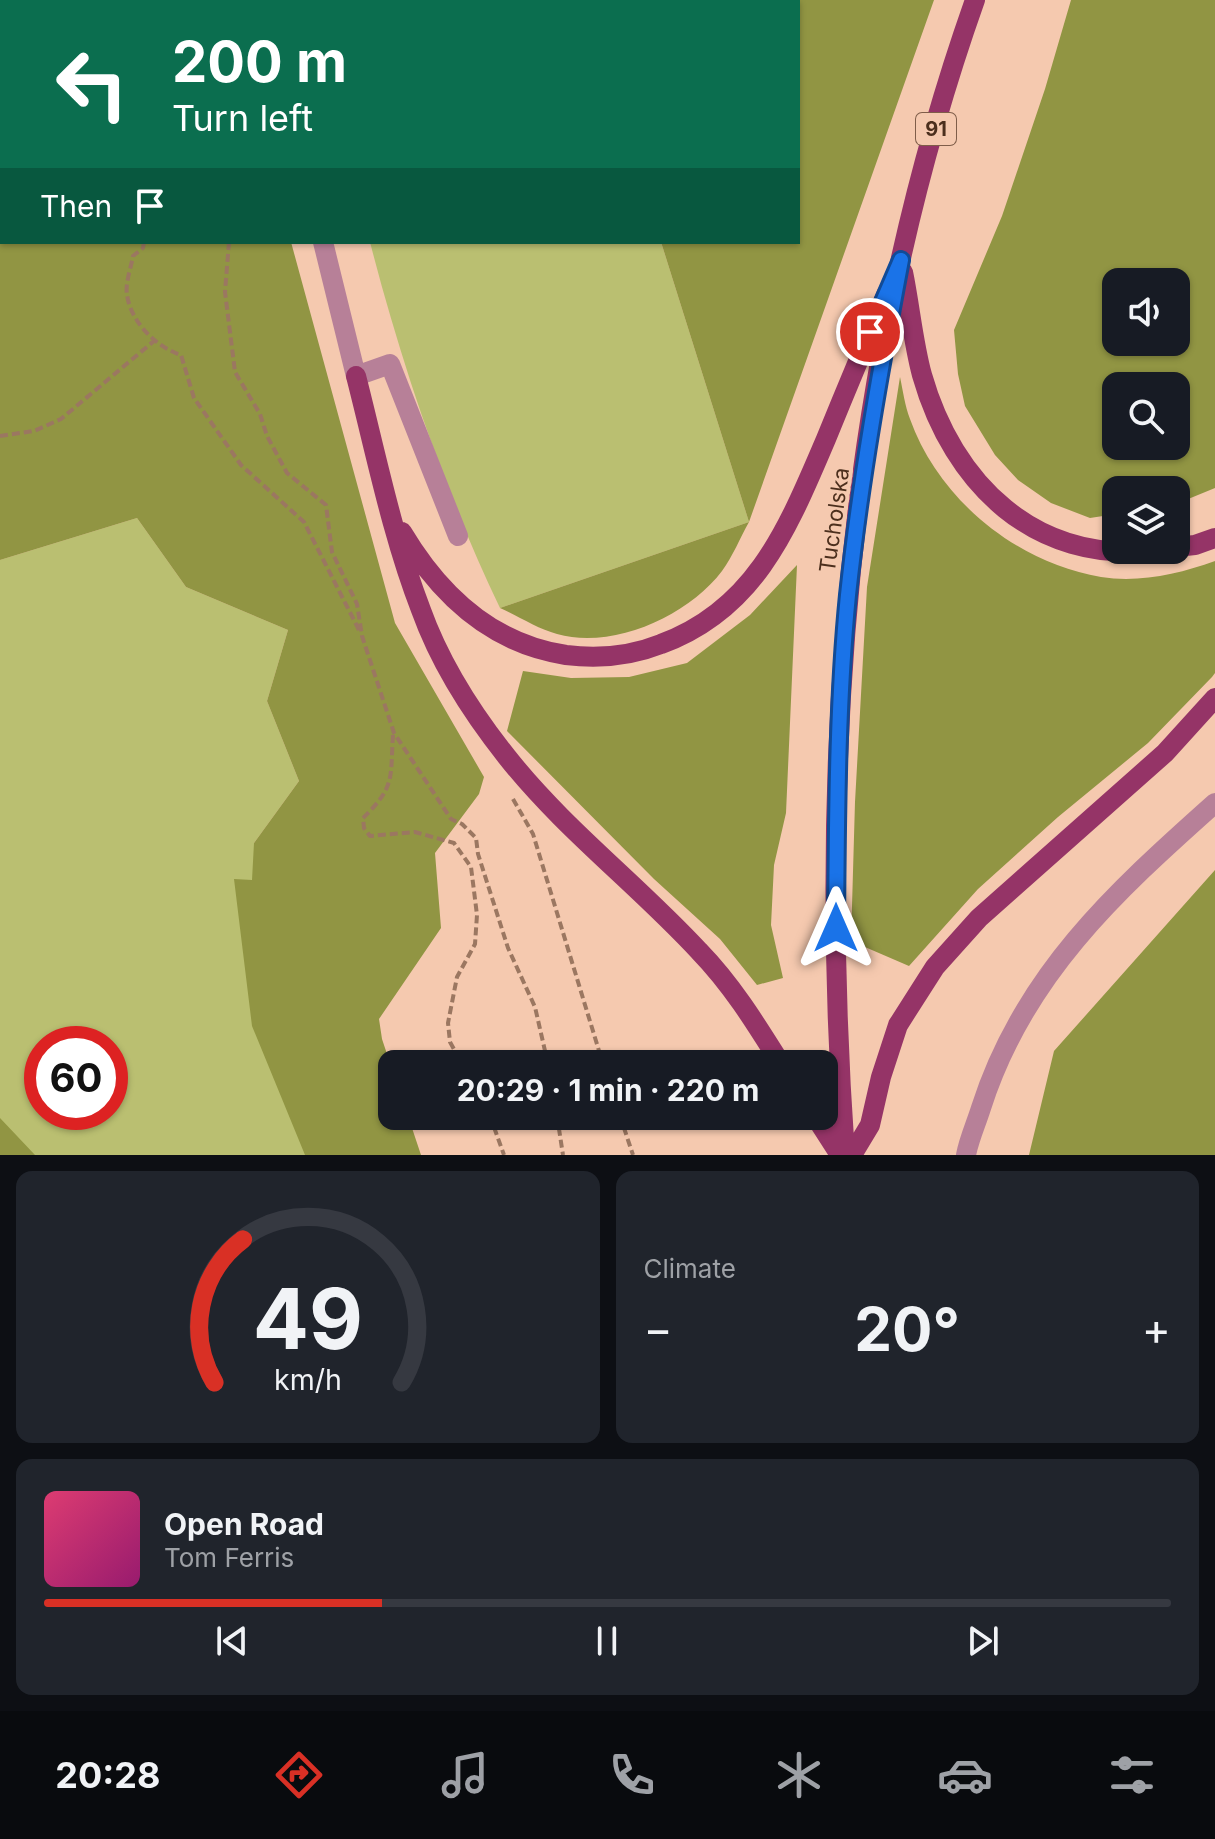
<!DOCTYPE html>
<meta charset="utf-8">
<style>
:root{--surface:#171b24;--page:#20242c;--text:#f1f3f6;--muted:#9ea1a6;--line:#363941;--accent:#d93025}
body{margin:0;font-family:Inter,sans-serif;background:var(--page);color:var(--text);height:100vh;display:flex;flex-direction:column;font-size:30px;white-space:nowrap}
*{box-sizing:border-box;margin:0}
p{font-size:26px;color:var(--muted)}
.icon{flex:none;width:44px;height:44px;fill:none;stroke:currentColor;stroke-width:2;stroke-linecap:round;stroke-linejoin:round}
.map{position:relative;height:1155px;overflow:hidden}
.drawer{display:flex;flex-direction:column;gap:16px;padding:16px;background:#0d0f14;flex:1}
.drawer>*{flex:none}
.guide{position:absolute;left:0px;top:0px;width:800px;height:244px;box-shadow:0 2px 6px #0004;background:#0b6e4f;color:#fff;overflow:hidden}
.controls{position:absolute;left:1102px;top:268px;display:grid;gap:16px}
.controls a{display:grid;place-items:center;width:88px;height:88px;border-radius:16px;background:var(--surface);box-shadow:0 2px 6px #0004;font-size:40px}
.speed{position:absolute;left:24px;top:1026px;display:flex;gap:16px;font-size:40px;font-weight:700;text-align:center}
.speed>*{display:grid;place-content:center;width:104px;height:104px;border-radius:50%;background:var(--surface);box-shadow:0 2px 6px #0004;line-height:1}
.speed .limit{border:12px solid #d22;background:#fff;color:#111}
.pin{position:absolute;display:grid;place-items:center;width:68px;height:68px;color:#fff;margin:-34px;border:4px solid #fff;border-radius:50%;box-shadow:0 2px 8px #0007}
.me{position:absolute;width:88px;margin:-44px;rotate:0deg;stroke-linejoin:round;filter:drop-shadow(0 0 6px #0008)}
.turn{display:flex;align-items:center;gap:28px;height:168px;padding:0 40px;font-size:36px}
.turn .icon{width:104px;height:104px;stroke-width:2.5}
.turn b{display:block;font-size:56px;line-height:68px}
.then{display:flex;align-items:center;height:76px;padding:0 40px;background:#0003;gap:16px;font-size:30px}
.big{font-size:60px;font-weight:700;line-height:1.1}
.drawer .widget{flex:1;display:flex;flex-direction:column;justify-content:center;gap:12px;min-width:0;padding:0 28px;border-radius:16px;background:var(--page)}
.drawer .dial{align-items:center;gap:0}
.dial svg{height:208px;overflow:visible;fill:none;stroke:var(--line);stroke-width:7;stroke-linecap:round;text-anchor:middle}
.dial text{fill:var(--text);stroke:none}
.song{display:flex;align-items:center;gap:24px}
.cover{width:96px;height:96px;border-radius:12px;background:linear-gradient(135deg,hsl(340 70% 55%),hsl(320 70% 35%))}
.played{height:8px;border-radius:4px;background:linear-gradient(90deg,var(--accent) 30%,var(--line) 30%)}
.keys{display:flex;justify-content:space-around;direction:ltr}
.heat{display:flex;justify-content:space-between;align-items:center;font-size:44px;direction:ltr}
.drawer .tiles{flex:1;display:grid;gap:16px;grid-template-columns:1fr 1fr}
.widget:last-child{grid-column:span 2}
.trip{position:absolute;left:378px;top:1050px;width:460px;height:80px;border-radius:16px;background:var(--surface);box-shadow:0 2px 6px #0004;font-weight:700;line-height:80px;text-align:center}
.menu{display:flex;height:128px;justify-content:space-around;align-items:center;background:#090b0e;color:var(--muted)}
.menu .icon{width:56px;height:56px}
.menu .current{color:var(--accent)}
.menu b{font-size:36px;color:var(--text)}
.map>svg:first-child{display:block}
</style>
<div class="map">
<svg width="1215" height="1155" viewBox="0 0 1215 1155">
<rect width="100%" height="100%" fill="#f5c9af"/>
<path fill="#babf71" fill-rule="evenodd" d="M 370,242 L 661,242 L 749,522 L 500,608 C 446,496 401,363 370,242 Z
M 137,518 L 186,587 L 288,630 L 267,701 L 299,781 L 254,843 L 318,1155 L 0,1155 L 0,560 ZM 42,1044 L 110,1044 L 110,1112 L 42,1112 Z"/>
<path fill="#919543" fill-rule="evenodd" d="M 0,0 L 228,0 L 228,2 L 2,2 L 2,242 L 291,242 L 395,623 L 484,777 L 479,794 L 435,853 L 441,928 L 379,1019 L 382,1039 L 392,1069 L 392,1116 L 408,1116 L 421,1155 L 305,1155 L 252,1026 L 234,879 L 252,880 L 254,843 L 299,781 L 267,701 L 288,630 L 186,587 L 137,518 L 0,560 Z
M 592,0 L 934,0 L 749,522 C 740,538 733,556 722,571 C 688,616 613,650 557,634 C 538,629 518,616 500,608 L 749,522 L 661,242 L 798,242 L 798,2 Z
M 1071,0 L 1215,0 L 1215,488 L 1176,504 L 1176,490 L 1116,490 L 1116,514 L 1090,518 L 1051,503 L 1018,480 L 995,455 L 965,406 L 958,374 L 954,330 L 1002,216 L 1045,89 ZM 1176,282 L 1176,342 L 1116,342 L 1116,282 ZM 1176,386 L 1176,446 L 1116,446 L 1116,386 Z
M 900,377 C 903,391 905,406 910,419 C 939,500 1017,563 1101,577 C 1139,583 1179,574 1215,561 L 1215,673 L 1212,677 L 1148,743 L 1058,817 L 978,889 L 909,966 L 851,941 L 855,802 L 867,587 Z
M 797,565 L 786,813 L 774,865 L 771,925 L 783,978 L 757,985 L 720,939 L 654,879 L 507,731 L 523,671 L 571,678 L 629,677 L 687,663 L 750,615 Z
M 1215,870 L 1215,1155 L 1029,1155 L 1054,1051 Z
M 0,1118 L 35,1155 L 0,1155 Z"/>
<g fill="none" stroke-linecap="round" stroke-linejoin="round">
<path stroke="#9b7761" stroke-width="4" stroke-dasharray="8 4" stroke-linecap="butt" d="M 78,0 L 83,2
M 93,0 L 93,2
M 135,0 L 136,2
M 33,2 L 34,0
M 63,2 L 64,0
M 0,52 L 2,42
M 0,117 L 2,130
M 144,242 L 143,248 L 133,256 C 131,268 125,283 127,295 C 131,322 156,347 181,355 L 194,398 L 241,465 L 304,522 L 359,630
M 229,242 L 225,292 L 235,372 L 260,414 L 267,436 L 287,473 L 326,505 L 332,552 L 357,604 L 362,636 L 394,733 L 451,819 L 462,824 L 476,838 L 478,854 L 508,948 L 535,1007 L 548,1064
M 0,436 L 34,431 L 61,419 L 154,341
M 393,735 C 390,778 396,786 363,818 L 364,828 L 370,836 L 415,832 L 454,843 L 471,867 L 477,915 L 475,944 L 457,977 L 448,1023 L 450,1042 L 462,1064
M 513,799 L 533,834 L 603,1064
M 490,1116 L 504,1155
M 557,1116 L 563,1155
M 620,1116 L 633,1155"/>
<path stroke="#b78098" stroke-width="20" d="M 261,0 L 262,2
M 323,242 L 356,376 L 390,364 L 458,536
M 966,1155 C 969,1139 976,1124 981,1108 C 1023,976 1114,893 1215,803"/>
<path stroke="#953467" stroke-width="20" d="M 903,272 C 910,306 913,342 922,375 C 953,484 1035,564 1154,550
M 356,376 C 376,454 392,535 421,610 C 440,663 472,713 507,757 C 564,829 637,884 699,951 C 732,985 756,1024 781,1064
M 402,532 C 439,594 492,644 566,655 C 598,659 631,656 661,644 C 757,609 789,525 826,439 C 846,390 866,342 887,293
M 1176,547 L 1195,545 L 1215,538
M 815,1116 L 840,1155
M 845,1155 C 818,769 845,367 975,0
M 852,1155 L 870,1125 L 881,1077 L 898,1025 L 935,967 L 979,918 L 1165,753 L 1215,698"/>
</g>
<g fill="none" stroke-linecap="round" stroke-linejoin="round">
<defs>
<path id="route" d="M 836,928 C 837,817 837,705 848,595 C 860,483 880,371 901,260 L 870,332"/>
</defs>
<use href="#route" stroke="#114b97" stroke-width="20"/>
<use href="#route" stroke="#1a73e8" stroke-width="14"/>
</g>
<g text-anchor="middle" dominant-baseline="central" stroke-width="8" stroke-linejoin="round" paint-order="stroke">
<rect fill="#f5c9af" stroke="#7f5d49" stroke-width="2" x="916" y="113" width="40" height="32" rx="6"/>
<g font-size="20" font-weight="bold" fill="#4c2f1d">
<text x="936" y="129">91</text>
</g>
<g font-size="22" fill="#4c2f1d" stroke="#f5c9af">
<text transform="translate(834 520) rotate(-82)">Tucholska</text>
</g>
</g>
</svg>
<div class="controls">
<a><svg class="icon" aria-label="sound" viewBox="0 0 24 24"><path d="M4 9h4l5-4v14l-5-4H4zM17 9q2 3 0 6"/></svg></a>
<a><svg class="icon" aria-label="search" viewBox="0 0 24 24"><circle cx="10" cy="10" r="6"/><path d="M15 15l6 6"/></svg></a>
<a><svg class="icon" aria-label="layers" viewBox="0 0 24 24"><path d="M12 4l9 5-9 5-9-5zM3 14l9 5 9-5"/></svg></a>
</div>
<div class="speed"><div class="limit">60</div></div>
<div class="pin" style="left:870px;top:332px;background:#d93025"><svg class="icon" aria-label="arrive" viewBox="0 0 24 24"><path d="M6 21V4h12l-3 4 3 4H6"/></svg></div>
<svg class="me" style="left:836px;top:928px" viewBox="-20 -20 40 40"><path d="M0-17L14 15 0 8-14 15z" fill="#1a73e8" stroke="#fff" stroke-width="4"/></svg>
<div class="trip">20:29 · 1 min · 220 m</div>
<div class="guide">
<div class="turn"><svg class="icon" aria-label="left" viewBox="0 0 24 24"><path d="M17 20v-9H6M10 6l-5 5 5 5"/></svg><div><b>200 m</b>Turn left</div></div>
<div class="then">Then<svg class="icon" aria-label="arrive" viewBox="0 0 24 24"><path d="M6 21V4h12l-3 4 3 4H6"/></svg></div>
</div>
</div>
<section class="drawer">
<div class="tiles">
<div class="widget dial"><svg viewBox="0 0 100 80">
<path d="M14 69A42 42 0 1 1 86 69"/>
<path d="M14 69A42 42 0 0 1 25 14" stroke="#d93025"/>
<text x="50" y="56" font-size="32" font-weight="700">49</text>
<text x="50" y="72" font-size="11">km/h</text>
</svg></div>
<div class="widget"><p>Climate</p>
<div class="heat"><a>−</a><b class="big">20°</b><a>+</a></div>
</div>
<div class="widget">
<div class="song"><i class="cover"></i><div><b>Open Road</b><p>Tom Ferris</p></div></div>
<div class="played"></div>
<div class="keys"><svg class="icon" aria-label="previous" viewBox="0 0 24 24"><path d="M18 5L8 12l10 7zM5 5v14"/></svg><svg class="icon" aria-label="pause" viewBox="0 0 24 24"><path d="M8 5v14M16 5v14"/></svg><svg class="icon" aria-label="next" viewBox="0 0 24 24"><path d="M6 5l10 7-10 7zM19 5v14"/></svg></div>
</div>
</div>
</section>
<nav class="menu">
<b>20:28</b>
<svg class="icon current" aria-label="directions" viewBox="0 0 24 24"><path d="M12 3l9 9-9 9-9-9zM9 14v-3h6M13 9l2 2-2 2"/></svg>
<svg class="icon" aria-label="music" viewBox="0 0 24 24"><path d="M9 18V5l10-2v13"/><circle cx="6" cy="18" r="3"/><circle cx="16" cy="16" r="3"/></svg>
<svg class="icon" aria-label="phone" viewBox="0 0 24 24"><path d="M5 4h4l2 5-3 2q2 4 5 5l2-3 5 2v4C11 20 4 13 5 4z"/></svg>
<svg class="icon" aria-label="climate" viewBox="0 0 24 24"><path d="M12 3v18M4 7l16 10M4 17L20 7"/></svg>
<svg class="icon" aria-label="car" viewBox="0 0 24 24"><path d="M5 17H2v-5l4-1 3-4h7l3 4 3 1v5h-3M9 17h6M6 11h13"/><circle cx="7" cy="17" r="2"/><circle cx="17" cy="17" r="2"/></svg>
<svg class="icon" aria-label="filters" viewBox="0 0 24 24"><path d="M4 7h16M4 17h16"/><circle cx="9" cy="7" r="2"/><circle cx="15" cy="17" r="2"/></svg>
</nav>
